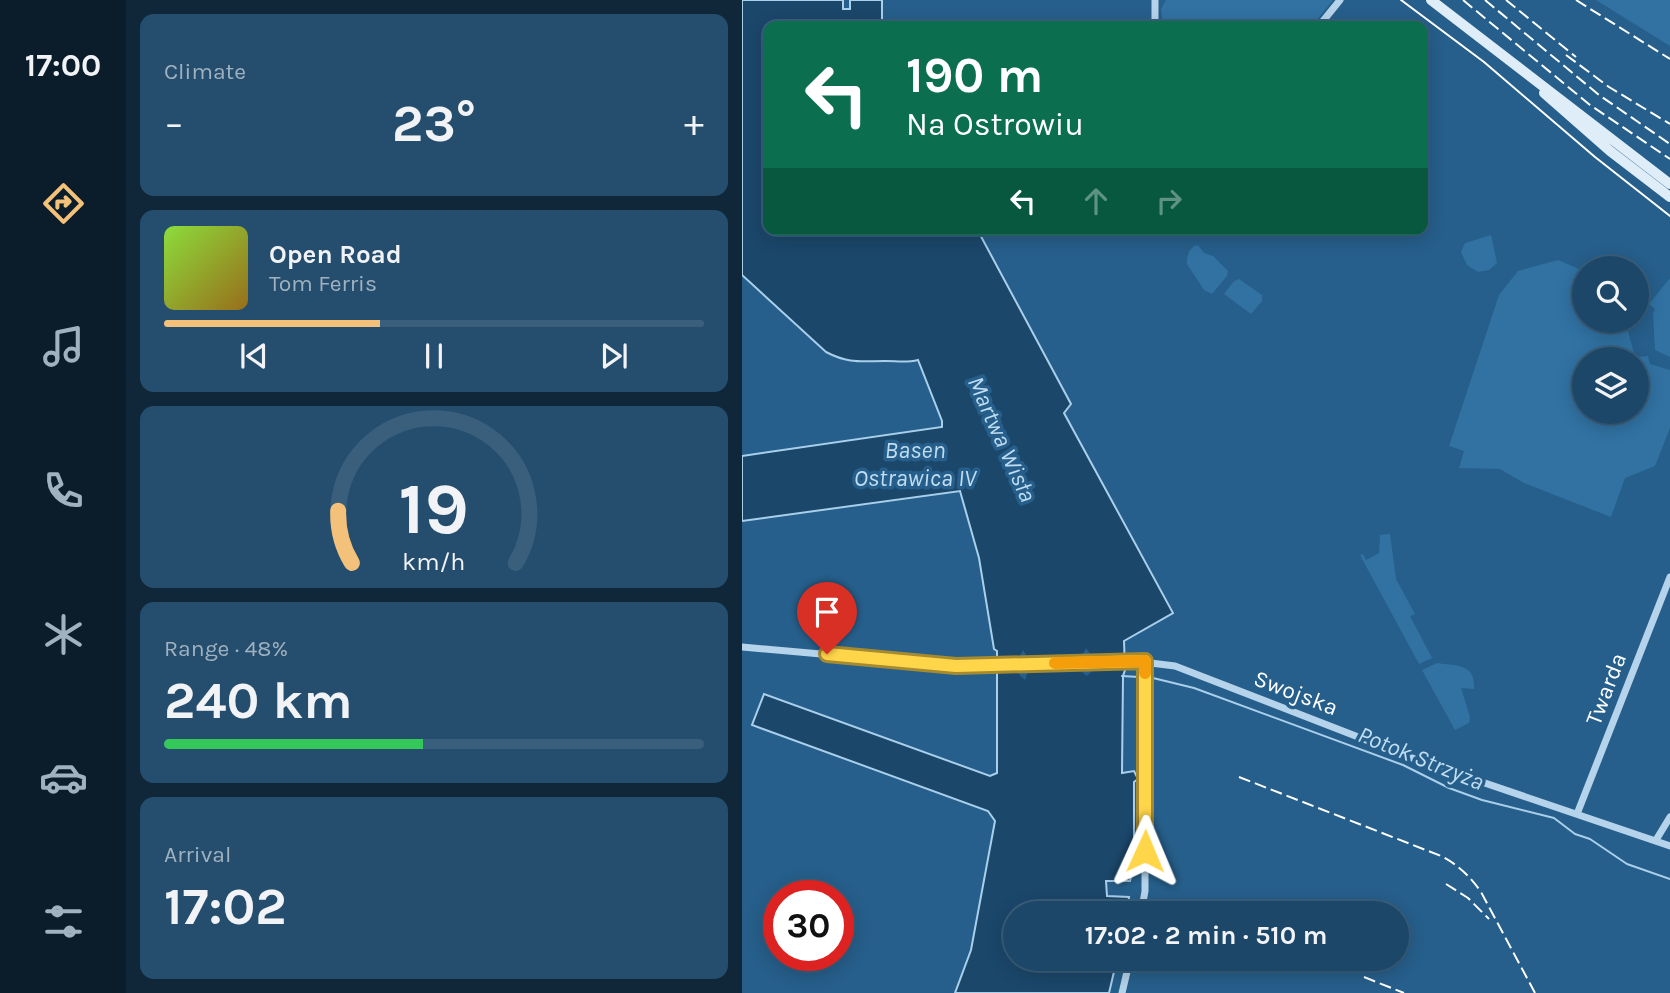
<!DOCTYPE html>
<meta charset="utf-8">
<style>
:root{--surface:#1c4768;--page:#254e6e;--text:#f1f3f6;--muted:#a0b2c0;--line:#3a5f7c;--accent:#f3c17a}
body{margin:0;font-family:Karla,sans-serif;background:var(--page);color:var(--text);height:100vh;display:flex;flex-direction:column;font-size:26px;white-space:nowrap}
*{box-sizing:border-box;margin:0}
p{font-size:23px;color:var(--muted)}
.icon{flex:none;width:38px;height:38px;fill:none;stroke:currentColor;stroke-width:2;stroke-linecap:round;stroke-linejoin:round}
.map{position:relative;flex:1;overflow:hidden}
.side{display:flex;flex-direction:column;gap:14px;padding:14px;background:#0f2739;width:616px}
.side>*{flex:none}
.banner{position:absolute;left:21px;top:21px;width:665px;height:214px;border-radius:14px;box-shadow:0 4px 18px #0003,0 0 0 2px var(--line);background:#0b6e4f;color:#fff;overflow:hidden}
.fabs{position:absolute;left:830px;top:256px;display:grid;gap:14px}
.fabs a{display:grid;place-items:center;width:77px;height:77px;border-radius:50%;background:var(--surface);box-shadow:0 4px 18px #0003,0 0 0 2px var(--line);font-size:35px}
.speed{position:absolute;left:21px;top:880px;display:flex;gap:14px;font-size:35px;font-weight:700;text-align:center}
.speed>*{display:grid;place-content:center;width:91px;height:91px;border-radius:50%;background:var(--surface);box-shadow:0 4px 18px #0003,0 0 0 2px var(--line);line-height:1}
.speed .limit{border:10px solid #d22;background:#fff;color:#111}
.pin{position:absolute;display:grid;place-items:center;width:60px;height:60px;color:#fff;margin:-72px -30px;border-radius:50% 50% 50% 0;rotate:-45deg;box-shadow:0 0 7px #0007}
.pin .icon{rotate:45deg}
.me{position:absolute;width:77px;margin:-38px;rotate:1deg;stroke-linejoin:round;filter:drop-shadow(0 0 5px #0008)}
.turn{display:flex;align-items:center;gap:24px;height:147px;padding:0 28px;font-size:32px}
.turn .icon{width:91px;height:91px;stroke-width:2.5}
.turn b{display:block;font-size:49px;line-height:60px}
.lanes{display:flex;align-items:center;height:66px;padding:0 28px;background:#0003;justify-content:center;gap:35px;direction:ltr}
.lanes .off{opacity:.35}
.big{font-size:52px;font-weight:700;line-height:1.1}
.side .card{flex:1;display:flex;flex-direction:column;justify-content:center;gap:10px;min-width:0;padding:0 24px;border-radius:14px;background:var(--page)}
.side .dial{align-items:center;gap:0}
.dial svg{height:182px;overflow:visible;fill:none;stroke:var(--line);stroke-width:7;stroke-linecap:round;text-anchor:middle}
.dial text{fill:var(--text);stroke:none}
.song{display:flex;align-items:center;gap:21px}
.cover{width:84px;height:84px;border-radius:10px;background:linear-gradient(135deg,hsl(90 70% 55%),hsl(40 70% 35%))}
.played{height:7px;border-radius:4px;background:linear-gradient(90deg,var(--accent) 40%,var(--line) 40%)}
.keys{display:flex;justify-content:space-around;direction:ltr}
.heat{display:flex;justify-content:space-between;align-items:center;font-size:38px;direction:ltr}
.charge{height:10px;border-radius:5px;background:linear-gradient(90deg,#34c759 48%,var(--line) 0)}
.trip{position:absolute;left:261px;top:901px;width:406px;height:70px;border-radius:35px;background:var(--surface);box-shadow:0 4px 18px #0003,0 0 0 2px var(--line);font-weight:700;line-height:70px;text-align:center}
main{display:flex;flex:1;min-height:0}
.menu{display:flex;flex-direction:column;width:126px;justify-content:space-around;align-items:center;background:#0b1c2a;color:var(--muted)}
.menu .icon{width:49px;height:49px}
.menu .current{color:var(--accent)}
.menu b{font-size:32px;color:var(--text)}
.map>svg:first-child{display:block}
</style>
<main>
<nav class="menu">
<b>17:00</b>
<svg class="icon current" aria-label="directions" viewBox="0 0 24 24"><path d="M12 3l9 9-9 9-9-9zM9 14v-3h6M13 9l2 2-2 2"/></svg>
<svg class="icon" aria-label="music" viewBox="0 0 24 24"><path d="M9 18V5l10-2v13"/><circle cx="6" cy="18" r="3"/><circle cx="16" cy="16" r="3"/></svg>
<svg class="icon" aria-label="phone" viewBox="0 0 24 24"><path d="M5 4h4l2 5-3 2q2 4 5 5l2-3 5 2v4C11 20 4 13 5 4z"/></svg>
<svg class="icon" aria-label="climate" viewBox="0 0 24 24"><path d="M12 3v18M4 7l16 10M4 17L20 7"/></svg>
<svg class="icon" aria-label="car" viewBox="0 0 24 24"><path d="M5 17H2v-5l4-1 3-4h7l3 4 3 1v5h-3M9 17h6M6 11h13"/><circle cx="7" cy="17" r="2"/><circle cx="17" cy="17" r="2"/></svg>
<svg class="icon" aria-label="filters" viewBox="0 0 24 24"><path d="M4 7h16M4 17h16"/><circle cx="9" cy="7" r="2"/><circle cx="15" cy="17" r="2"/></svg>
</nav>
<section class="side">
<div class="card"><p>Climate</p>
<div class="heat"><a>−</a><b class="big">23°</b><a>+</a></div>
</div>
<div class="card">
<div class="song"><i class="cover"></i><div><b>Open Road</b><p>Tom Ferris</p></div></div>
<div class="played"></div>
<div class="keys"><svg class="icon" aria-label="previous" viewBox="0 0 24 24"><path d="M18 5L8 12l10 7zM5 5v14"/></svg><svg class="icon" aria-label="pause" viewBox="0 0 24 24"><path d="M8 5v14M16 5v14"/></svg><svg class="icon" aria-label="next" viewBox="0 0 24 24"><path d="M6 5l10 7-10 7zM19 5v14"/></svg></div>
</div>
<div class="card dial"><svg viewBox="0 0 100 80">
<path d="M14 69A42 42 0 1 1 86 69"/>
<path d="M14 69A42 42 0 0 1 8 46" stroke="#f3c17a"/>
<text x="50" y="56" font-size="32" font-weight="700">19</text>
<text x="50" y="72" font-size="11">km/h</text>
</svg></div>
<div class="card"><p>Range · 48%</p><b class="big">240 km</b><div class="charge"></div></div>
<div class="card"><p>Arrival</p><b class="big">17:02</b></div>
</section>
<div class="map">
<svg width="928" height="993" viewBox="0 0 928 993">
<rect width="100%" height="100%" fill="#265f8b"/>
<path fill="#3172a3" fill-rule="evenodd" d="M 424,0 L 591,0 L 570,26 L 421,26 L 419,9 Z
M 854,0 L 928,0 L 928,46 Z
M 749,235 L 755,263 L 747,270 L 736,272 L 725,265 L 719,252 L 723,243 Z
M 456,245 L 462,253 L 471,256 L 486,271 L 485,276 L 470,294 L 462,290 L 445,264 C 444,256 448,246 456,245 Z
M 816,260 L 842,271 L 842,320 L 883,320 L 893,357 L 906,356 L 908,364 L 928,370 L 928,428 L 913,466 L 883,478 L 869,517 L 782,483 L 758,469 L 717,468 L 722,451 L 707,446 L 757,295 L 776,271 ZM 842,359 L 894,359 L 894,411 L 842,411 Z
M 928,278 L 928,357 L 913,350 L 911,313 L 913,309 L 907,304 Z
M 497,279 L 520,295 L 520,301 L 509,314 L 482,294 L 492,281 Z
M 648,534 L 654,579 L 673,614 L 668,616 L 690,658 L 677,664 L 618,555 L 621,554 L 624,560 L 637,553 L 638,535 Z
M 695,663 C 714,666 734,663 732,689 L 719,688 L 728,717 L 727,723 L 713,730 L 680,670 Z"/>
<path fill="#1b476b" stroke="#a9cfea" stroke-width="2" d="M 0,0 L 101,0 L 101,9 L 108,9 L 108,0 L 140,0 L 140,26 L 26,26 L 26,229 L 235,229 L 329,404 L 322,413 L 431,613 L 382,641 L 383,670 L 381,676 L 380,773 L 392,771 L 396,779 L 392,782 L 392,863 L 388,881 L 364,881 L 365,896 L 387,897 L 385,913 L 273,914 L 273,959 L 375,959 L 367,993 L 213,993 L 229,950 L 253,821 L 246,811 L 10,725 L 22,694 L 248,776 L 255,773 L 255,651 L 252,649 L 237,558 L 218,491 L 0,521 L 0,456 L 200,427 L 200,421 L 176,360 C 164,363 155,361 143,361 C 119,361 107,364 84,352 L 0,275 Z"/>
<path fill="#265f8b" d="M 344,648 L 349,655 L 384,654 L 384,666 L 349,667 L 349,672 L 345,676 L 341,673 L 340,668 L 287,670 L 283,680 L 278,676 L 277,670 L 255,671 L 254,659 L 277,658 L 281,650 L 286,658 L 340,656 Z"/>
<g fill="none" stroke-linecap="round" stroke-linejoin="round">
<path stroke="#a9cfea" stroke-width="2" d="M 380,676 L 397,677
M 411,678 L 452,688 L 661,765 L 707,788 L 740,800 L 812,818 L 833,834 L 848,839 L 885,864 L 928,879"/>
<path stroke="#b5d3ea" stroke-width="7" d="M 413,0 L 413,26
M 577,26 L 598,0
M 0,647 L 214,666 L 384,660 L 433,666 L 678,761 L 928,846
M 835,814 L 928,577
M 914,840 L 928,817
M 399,914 L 403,891 L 403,661
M 380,993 L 388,959"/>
<path stroke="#dfedf8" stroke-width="10" d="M 689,0 L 928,184
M 802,93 L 868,151 L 928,197"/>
<path stroke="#fff" stroke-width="2" d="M 659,0 L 742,62 L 853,157 L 928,216"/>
<path stroke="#fff" stroke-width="2" stroke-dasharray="12 5" stroke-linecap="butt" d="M 721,0 L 848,105 L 928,159
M 743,0 L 857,95 L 928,144
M 764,0 L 834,57
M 834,0 L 928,59
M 824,55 L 867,87 L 928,124
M 497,777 L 699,856 C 715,864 728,876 739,892 L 793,993
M 704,884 L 726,898 L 747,919
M 622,977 L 662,993"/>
</g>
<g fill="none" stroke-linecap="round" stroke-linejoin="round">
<defs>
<path id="route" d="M 85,654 L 214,666 L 403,661 L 403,851"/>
</defs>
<use href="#route" stroke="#a68a30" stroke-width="18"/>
<use href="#route" stroke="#ffd54a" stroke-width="12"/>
<path stroke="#f59e0b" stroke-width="12" d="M 313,663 L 403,661 L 403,673"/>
</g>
<g text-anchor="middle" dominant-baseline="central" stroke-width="7" stroke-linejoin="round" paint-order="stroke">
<g font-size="23" fill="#fff" stroke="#265f8b">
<text transform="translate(864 689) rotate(-69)">Twarda</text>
<text transform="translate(554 693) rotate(21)">Swojska</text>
</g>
<g font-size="24" font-style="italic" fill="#c0ddf1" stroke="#265f8b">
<text transform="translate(260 439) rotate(66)">Martwa Wisła</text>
<text x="173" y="450">Basen<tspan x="173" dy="28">Ostrawica IV</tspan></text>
<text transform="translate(679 758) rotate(22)">Potok Strzyża</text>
</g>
</g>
</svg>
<div class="fabs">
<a><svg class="icon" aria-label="search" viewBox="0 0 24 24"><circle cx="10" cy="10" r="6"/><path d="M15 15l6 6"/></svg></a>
<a><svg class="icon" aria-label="layers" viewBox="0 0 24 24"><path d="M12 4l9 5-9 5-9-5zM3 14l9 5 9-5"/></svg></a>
</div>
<div class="speed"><div class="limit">30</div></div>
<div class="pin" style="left:85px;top:654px;background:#d93025"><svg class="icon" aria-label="arrive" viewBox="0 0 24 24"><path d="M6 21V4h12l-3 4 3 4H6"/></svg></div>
<svg class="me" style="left:403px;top:851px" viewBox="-20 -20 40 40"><path d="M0-17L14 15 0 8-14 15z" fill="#ffd54a" stroke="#fff" stroke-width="4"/></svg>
<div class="trip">17:02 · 2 min · 510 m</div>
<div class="banner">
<div class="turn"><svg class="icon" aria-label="left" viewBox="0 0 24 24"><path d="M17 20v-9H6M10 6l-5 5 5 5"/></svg><div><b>190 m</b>Na Ostrowiu</div></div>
<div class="lanes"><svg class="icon" aria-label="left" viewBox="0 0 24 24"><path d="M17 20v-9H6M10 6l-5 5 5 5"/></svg><svg class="icon off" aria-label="ahead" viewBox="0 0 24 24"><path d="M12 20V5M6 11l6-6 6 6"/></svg><svg class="icon off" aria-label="right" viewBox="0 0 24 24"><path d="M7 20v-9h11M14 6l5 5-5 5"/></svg></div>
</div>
</div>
</main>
